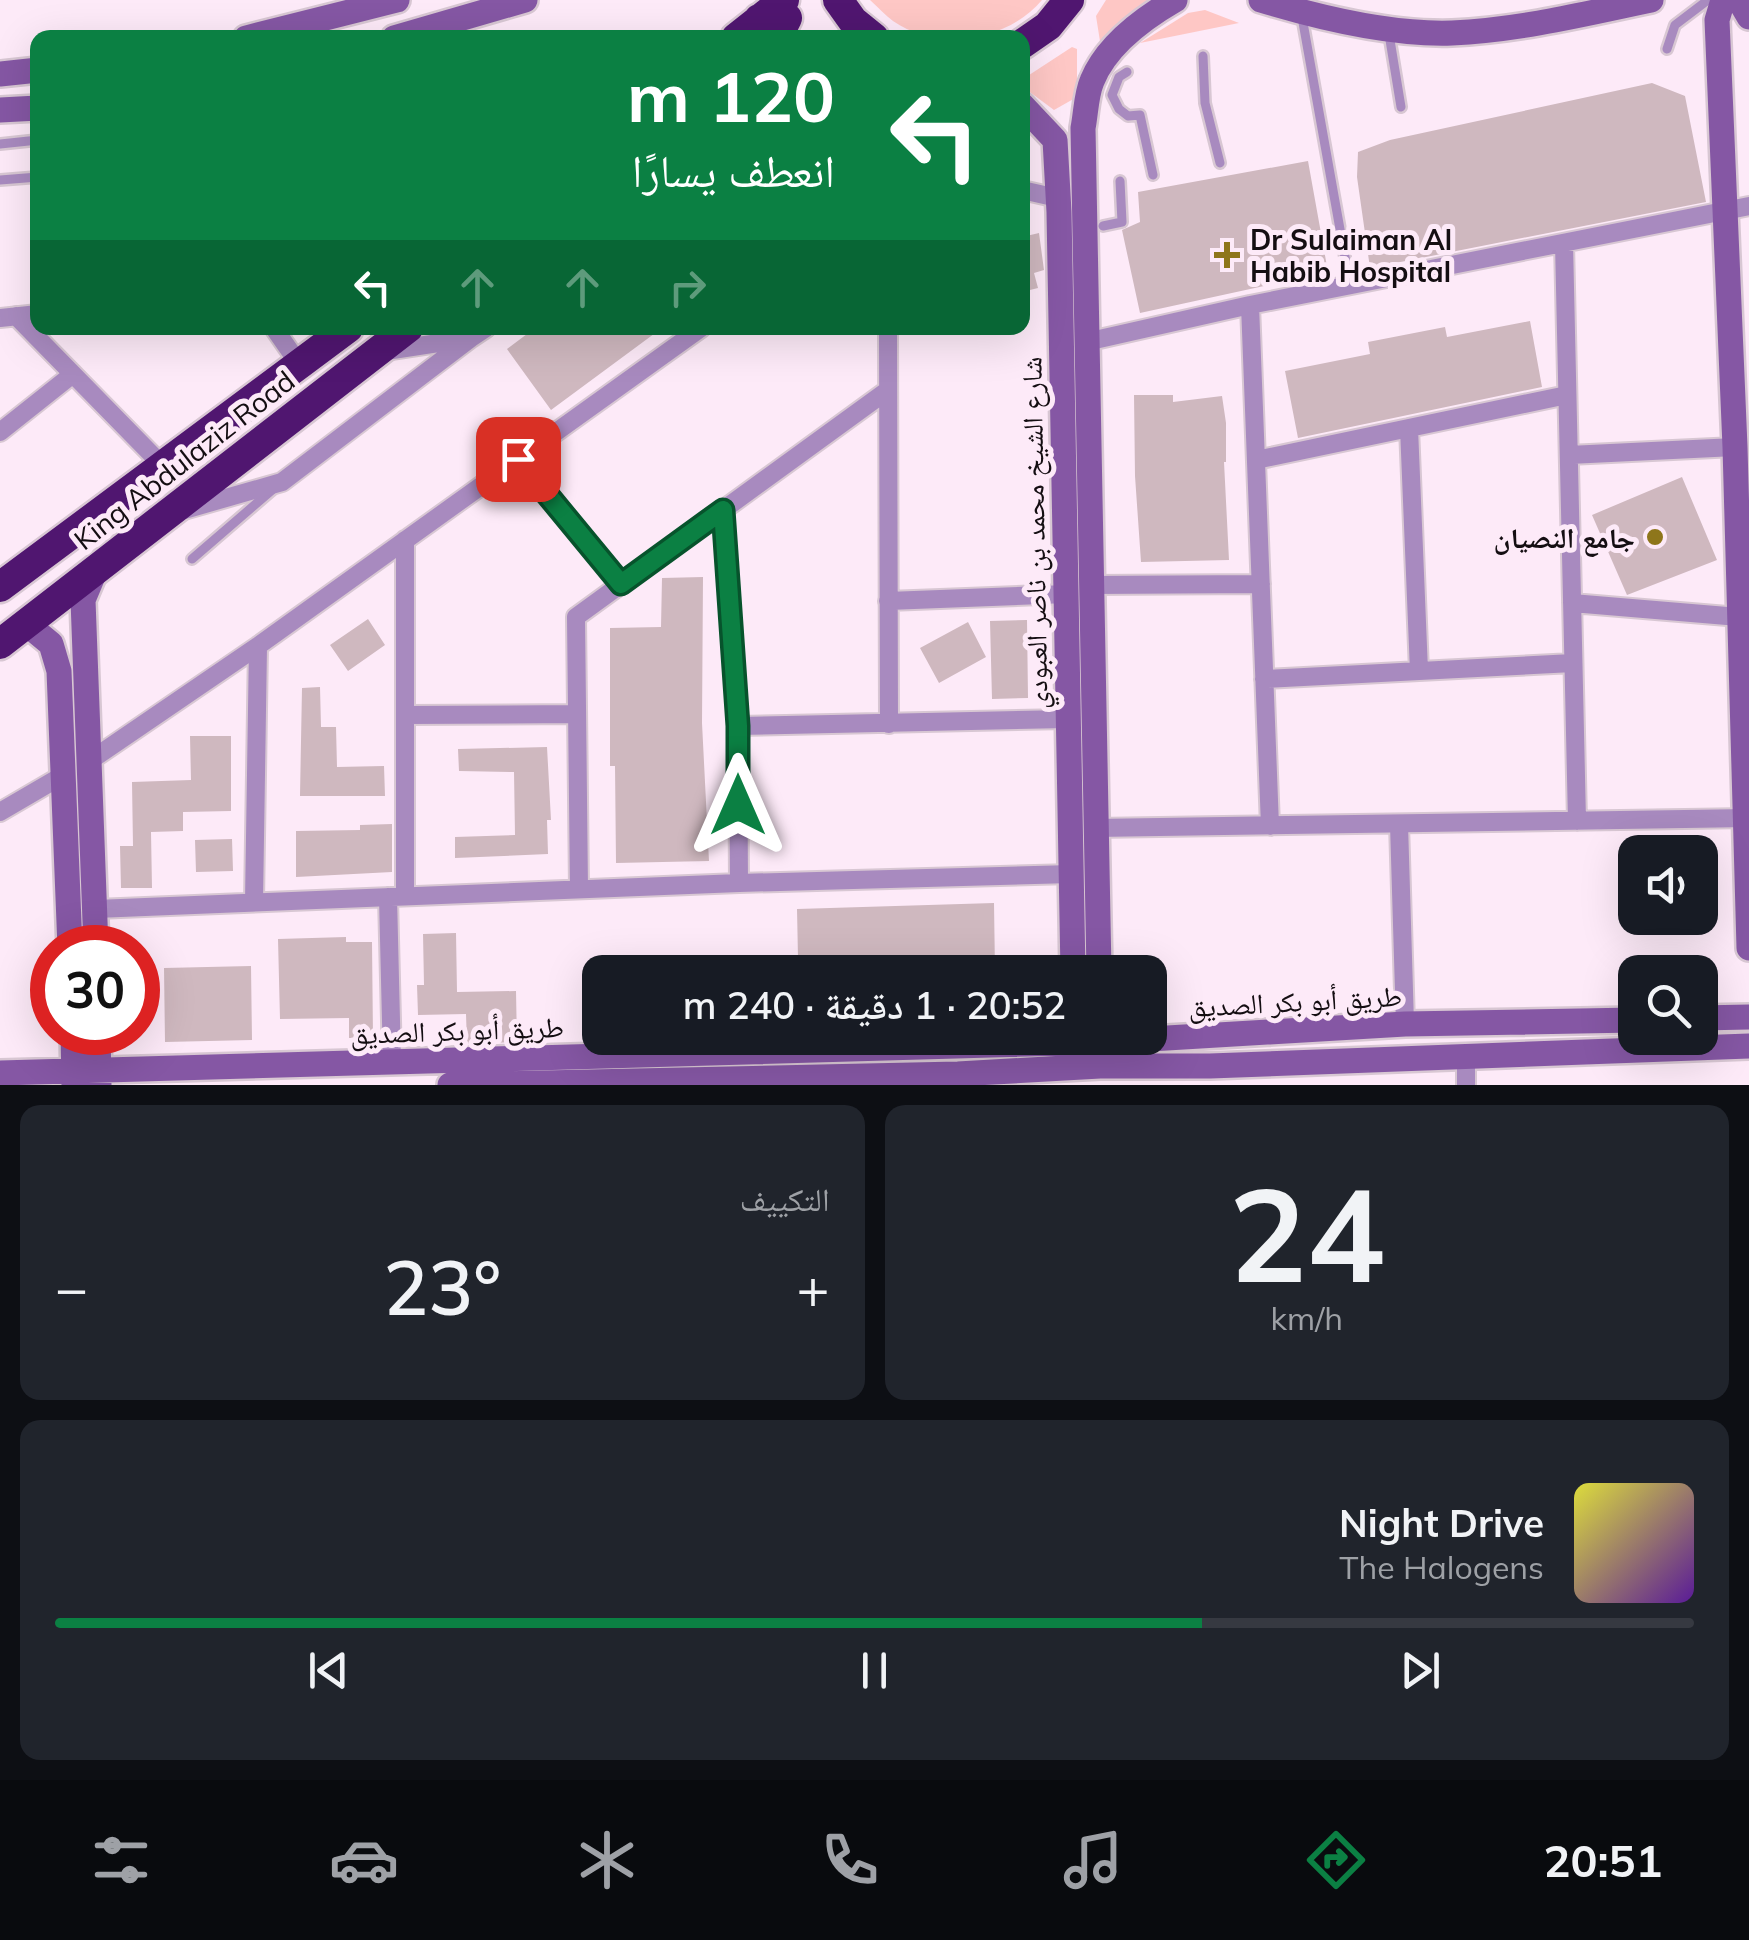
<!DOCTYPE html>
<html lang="ar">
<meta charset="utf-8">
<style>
:root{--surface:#171b24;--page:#20242c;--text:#f1f3f6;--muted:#9ea1a6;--line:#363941;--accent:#0b8043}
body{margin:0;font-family:Mulish,"Noto Naskh Arabic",sans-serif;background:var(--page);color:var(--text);direction:rtl;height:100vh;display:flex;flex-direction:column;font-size:38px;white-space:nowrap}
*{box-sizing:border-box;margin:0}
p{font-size:32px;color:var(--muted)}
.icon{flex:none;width:55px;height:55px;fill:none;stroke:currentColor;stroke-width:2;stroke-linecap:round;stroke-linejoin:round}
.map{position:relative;height:1085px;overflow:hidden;direction:ltr}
.side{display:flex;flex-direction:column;gap:20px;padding:20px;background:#0d0f14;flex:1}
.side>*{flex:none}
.banner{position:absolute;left:30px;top:30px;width:1000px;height:305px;border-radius:20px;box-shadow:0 10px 40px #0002;direction:rtl;background:#0b8043;color:#fff;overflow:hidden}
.fabs{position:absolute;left:1618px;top:835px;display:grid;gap:20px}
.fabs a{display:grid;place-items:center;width:100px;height:100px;border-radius:20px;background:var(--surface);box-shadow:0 10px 40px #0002;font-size:50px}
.speed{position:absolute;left:30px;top:925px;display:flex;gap:20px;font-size:50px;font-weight:700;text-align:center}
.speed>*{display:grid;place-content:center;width:130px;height:130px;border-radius:50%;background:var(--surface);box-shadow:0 10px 40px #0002;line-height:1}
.speed .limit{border:15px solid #d22;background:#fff;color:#111}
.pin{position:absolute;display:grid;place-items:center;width:85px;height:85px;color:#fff;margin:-42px;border-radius:20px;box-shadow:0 5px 15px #0006}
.me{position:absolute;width:110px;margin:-55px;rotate:0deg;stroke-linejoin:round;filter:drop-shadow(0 0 8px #0008)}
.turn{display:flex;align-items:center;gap:35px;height:210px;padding:0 30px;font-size:45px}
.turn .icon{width:130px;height:130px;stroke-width:2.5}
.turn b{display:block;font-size:70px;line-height:85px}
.lanes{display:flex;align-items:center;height:95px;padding:0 30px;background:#0003;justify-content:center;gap:50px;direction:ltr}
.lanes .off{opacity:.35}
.big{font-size:75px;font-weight:600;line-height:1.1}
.side .card{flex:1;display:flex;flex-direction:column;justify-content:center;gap:15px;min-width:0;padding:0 35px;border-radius:20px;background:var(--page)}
.side .dial{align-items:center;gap:0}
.dial b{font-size:130px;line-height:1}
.song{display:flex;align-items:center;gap:30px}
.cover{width:120px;height:120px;border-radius:15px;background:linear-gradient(135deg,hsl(60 70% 55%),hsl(270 70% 35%))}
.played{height:10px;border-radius:5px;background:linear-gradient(90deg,var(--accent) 70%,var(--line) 70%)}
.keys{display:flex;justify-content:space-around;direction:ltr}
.heat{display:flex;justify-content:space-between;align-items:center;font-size:55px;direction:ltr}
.side .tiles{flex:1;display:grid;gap:20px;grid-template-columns:1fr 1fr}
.card:last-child{grid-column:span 2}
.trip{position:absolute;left:582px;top:955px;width:585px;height:100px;border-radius:20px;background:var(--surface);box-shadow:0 10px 40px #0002;font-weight:600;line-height:100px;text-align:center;direction:rtl}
.dock{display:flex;height:160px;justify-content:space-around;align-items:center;background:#090b0e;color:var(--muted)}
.dock .icon{width:70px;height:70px}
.dock .current{color:var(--accent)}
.dock b{font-size:45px;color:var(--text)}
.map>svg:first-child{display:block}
</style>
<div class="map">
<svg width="1749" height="1085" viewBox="0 0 1749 1085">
<rect width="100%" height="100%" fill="#fdeaf8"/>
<path fill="#fec7c5" d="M 870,0 L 1042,0 C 1008,41 938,52 893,21 C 885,15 878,7 870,0 Z
M 1106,0 L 1159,0 L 1102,54 L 1096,16 Z
M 1205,10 L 1239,23 L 1140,43 L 1188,13 Z
M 1072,47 L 1077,49 L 1077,97 L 1054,110 L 1023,87 L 1023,79 Z"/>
<path fill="#cfb8bf" d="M 1652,83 L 1685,96 L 1706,202 L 1370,268 L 1357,177 L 1358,152 L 1390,140 Z
M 1308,161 L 1328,272 L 1140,313 L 1122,230 L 1140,222 L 1138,192 Z
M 1039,233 L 1044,270 L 1034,273 L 1038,288 L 1022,292 L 1022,237 Z
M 1530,321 L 1542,387 L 1298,438 L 1285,371 L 1370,354 L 1368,342 L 1445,327 L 1447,337 Z
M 535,328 L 662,328 L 551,410 L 507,349 Z
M 1134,395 L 1173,395 L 1173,402 L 1222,396 L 1226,423 L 1226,462 L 1224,462 L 1229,560 L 1141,562 L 1135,476 Z
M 1682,477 L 1717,560 L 1627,595 L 1592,515 Z
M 703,577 L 702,723 L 709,861 L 616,863 L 615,766 L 610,766 L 610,628 L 661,627 L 662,578 Z
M 368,619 L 385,645 L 348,671 L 330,645 Z
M 1027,620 L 1028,698 L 992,699 L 990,621 Z
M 968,622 L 986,657 L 939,683 L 920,648 Z
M 320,687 L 321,727 L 336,727 L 337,767 L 384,766 L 385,796 L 300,796 L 302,688 Z
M 190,736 L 231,736 L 231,811 L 183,812 L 183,831 L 151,832 L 152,888 L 121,888 L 120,846 L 133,846 L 132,782 L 191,780 Z
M 547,747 L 551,820 L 547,820 L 548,854 L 455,858 L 455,837 L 515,835 L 514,772 L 459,771 L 458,749 Z
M 392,824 L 392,872 L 296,877 L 296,831 L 360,830 L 360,825 Z
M 232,839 L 233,871 L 196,872 L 195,840 Z
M 994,903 L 995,972 L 846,972 L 846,957 L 798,958 L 797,909 Z
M 456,933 L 457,992 L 516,991 L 517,1042 L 467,1044 L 466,1014 L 418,1015 L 417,985 L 424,985 L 423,934 Z
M 346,937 L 346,942 L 372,942 L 373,1038 L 349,1038 L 349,1018 L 280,1019 L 278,939 Z
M 251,966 L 252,1040 L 165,1042 L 164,968 Z"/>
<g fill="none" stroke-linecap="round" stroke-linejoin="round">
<defs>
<path id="lane" d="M 1302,17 L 1350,285
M 1389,34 L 1401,107
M 1667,49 L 1675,25 L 1708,0
M 1203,56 L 1205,103 L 1220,163
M 1127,72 L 1119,77 L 1112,95 L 1119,109 L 1128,116 L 1140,115 L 1153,175
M 0,144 L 38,140
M 0,180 L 38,177
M 1103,226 L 1122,222 L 1120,181
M 192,559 L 272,490"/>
<path id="street" d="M 1022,190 L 1053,197 L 1058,209
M 1564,243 L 1577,821
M 1250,305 L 1270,826
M 16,316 L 163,466
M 0,318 L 38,314
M 274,328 L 299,364
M 888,328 L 889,724
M 1086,342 L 1250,305 L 1749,206
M 386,351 L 471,338 L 486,328
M 1409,428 L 1419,671
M 0,432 L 73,374
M 1569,455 L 1735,447
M 518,459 L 621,584
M 1256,460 L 1567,395
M 184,510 L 282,482 L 471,338
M 723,510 L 738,726 L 739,883
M 1090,585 L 1261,584
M 888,601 L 1066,594
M 1572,603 L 1739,617
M 1264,679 L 1573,663
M 405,715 L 577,714
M 738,726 L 1067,719
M 91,760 L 258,646 L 701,328
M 0,812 L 65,774
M 1399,824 L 1405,1024
M 1095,828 L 1749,818
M 579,889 L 576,617 L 888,390
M 405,896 L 405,540
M 388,897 L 392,1062
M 254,902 L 258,646
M 96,909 L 739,883 L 1072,874
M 1466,1056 L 1466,1085"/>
<path id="secondary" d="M 1261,0 C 1317,17 1393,35 1452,33 C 1519,30 1585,14 1651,0
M 1723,0 L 1717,20 L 1735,447 L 1749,948
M 1739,0 L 1749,17
M 246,38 L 397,0
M 394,38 L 525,0
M 0,74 L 38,70
M 1022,105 L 1055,140 L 1059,212 L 1073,972
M 0,110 L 38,108
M 96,569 L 83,600 L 96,948
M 28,625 L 51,644 L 59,671 L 70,948
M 1099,972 L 1083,128 C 1086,113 1086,95 1092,81 C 1106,46 1144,18 1175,0
M 1700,1018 L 1749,1017
M 73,1032 L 74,1085
M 98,1032 L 99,1085
M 0,1073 L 1100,1042 L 1405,1024 L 1635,1020
M 450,1085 L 958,1074 L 1100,1066 L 1210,1066 L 1749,1046"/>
<path id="highway" d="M 838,0 L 853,21 L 874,38
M 759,19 L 778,14 L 787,18 L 777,38
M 736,38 L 784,0
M 1022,44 L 1048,26 L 1069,0
M 0,587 L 348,328
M 0,644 L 408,328"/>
</defs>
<use href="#lane" stroke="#d8c7d3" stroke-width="14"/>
<use href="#street" stroke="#d8c7d3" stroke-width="22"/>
<use href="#secondary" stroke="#d8c7d3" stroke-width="30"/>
<use href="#highway" stroke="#d8c7d3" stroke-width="35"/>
<use href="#lane" stroke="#a88abf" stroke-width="9"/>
<use href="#street" stroke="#a88abf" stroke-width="18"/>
<use href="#secondary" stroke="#8557a4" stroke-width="25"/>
<use href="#highway" stroke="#501670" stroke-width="30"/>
</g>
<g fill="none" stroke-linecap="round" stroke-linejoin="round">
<defs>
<path id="route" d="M 518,459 L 621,584 L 723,510 L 738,726 L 738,805"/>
</defs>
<use href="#route" stroke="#07532c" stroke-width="25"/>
<use href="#route" stroke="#0b8043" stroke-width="18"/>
</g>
<g fill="#8e761b" stroke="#fdeaf8" stroke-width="4">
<path d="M1222 240h10v10h10v10h-10v10h-10v-10h-10v-10h10z"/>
<circle cx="1655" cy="537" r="10"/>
</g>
<g text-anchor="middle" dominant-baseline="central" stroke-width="10" stroke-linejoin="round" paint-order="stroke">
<g font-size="28" font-weight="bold" fill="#140e12" stroke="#fdeaf8" text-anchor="start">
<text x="1250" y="239">Dr Sulaiman Al<tspan x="1250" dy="32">Habib Hospital</tspan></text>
<text x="1635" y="537" text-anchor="end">جامع النصيان</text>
</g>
<g font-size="28" fill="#140e12" stroke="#fdeaf8">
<text transform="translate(184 460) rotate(-38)">King Abdulaziz Road</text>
<text transform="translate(1034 533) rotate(-91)">شارع الشيخ محمد بن ناصر العبودي</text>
<text transform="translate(1295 1001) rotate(-3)">طريق أبو بكر الصديق</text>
<text transform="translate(457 1030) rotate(-2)">طريق أبو بكر الصديق</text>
</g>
</g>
</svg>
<div class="fabs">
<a><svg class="icon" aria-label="sound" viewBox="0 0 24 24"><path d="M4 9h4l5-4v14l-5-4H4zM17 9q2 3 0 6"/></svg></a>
<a><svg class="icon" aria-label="search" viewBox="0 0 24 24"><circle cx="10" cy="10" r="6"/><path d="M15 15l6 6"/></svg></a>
</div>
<div class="speed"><div class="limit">30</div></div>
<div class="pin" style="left:518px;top:459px;background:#d93025"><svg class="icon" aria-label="arrive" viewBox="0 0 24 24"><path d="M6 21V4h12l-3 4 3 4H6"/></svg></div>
<svg class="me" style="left:738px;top:805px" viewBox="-20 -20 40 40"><path d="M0-17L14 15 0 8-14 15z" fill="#0b8043" stroke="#fff" stroke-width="4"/></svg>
<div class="trip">20:52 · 1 دقيقة · 240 m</div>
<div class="banner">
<div class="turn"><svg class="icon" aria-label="left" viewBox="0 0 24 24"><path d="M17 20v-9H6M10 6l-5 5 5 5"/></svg><div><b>120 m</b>انعطف يسارًا</div></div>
<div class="lanes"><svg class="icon" aria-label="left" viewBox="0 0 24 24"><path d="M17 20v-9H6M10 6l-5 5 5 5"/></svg><svg class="icon off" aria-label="ahead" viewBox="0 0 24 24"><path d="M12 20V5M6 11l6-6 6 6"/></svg><svg class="icon off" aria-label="ahead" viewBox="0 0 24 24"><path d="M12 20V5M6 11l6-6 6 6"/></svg><svg class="icon off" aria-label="right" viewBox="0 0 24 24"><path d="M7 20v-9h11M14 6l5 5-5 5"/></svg></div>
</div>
</div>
<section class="side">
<div class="tiles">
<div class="card dial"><b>24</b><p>km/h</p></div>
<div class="card"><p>التكييف</p>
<div class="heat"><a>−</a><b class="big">23°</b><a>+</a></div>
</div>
<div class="card">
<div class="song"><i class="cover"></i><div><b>Night Drive</b><p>The Halogens</p></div></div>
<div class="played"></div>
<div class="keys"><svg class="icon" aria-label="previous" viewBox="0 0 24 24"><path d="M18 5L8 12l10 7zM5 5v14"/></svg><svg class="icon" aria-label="pause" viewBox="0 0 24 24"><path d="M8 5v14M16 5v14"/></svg><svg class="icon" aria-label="next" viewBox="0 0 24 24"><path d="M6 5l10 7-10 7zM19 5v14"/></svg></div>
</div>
</div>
</section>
<nav class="dock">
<b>20:51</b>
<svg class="icon current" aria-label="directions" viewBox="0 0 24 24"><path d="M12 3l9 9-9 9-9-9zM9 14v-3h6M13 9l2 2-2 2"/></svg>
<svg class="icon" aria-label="music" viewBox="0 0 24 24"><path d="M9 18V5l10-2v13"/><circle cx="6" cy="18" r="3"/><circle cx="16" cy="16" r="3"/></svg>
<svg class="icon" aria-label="phone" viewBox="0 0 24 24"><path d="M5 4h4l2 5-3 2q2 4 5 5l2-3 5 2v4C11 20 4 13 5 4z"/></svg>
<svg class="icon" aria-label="climate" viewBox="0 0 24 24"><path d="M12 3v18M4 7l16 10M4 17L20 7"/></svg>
<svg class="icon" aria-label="car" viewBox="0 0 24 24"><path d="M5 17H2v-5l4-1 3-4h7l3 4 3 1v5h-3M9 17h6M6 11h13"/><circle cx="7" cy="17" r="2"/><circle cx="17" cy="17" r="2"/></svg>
<svg class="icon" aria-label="filters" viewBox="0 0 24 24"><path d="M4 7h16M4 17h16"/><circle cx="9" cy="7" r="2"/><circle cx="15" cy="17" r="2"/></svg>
</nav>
